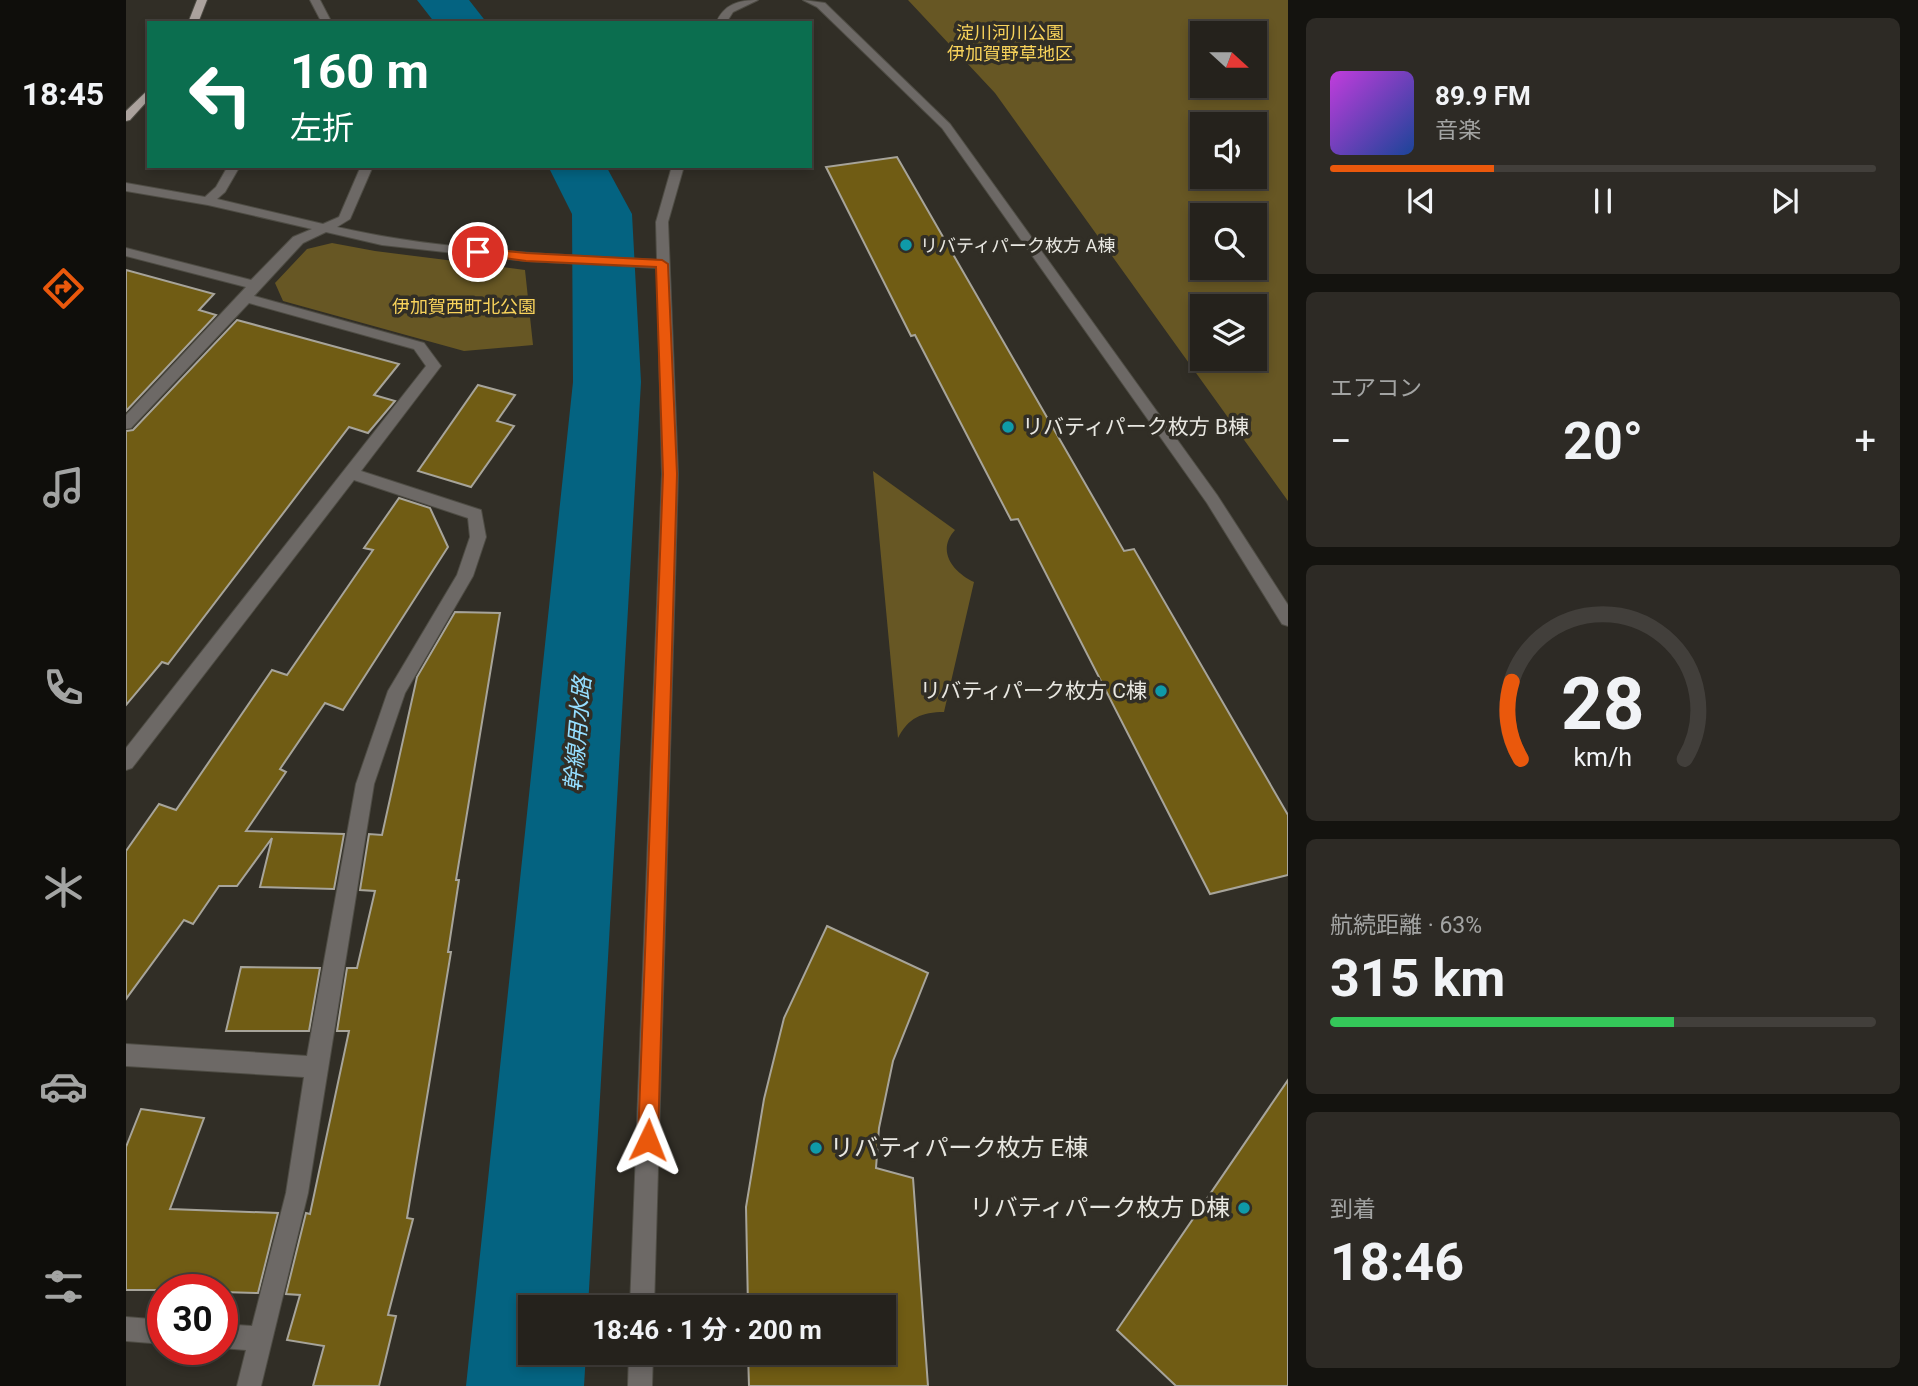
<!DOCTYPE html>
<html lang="ja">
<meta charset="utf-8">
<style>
:root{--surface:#25221c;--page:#2d2a25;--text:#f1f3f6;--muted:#a3a4a3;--line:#423f3b;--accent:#ea580c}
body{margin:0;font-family:Roboto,"Noto Sans JP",sans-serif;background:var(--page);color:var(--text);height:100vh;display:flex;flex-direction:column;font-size:26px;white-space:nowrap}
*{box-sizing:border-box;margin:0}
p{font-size:23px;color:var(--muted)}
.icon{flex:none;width:38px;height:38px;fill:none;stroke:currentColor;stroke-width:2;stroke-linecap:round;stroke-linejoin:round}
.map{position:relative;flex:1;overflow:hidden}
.side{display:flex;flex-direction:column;gap:18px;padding:18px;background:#14130f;width:630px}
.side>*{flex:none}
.top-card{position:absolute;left:21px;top:21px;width:665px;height:147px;border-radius:0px;box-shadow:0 4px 10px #0003,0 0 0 2px var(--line);background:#0b6e4f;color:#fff;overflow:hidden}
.needle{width:46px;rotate:111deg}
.fabs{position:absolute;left:1064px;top:21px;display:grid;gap:14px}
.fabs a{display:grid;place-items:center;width:77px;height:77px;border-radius:0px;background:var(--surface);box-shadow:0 4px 10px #0003,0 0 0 2px var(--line);font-size:35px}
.speed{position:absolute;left:21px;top:1274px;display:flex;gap:14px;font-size:35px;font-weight:700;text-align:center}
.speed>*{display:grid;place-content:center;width:91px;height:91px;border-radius:50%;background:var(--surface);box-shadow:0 4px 10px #0003,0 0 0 2px var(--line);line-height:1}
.speed .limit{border:10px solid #d22;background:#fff;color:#111}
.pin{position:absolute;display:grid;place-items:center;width:60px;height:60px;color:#fff;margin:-30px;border:4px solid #fff;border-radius:50%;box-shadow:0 2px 7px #0007}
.me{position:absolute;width:77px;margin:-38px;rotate:2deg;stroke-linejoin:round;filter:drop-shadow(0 0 5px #0008)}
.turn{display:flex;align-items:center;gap:24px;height:147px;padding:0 28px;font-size:32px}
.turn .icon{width:91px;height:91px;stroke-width:2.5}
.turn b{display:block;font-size:49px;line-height:60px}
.big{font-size:52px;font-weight:700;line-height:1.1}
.side .tile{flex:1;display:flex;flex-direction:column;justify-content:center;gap:10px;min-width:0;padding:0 24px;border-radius:10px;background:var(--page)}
.side .dial{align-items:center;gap:0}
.dial svg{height:182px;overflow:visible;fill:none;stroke:var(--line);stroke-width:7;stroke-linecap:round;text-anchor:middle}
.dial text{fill:var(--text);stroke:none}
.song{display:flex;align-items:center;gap:21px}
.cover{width:84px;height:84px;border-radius:10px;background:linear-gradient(135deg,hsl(290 70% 55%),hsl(220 70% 35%))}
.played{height:7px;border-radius:4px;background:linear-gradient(90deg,var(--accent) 30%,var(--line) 30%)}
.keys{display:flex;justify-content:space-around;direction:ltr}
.heat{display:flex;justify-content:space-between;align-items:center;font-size:38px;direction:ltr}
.charge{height:10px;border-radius:5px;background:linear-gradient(90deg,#34c759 63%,var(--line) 0)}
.trip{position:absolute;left:392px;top:1295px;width:378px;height:70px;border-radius:0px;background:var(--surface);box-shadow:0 4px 10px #0003,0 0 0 2px var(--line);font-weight:700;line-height:70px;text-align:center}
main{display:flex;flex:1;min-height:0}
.tab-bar{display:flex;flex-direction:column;width:126px;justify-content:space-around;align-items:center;background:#0f0e0b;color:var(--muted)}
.tab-bar .icon{width:49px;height:49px}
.tab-bar .on{color:var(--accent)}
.tab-bar b{font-size:32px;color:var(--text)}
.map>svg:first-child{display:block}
</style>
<main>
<nav class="tab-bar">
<b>18:45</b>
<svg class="icon on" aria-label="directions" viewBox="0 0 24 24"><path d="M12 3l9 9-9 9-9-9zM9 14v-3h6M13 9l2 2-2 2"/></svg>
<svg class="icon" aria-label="music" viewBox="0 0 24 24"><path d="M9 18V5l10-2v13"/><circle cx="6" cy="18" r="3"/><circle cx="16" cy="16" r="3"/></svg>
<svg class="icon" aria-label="phone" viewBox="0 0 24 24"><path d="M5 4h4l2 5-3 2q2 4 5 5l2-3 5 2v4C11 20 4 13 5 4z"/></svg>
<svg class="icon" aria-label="climate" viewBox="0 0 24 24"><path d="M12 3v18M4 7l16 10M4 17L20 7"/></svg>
<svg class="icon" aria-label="car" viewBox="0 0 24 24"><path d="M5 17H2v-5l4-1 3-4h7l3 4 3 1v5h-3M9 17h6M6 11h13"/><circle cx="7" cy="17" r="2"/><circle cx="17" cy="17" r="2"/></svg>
<svg class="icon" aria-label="filters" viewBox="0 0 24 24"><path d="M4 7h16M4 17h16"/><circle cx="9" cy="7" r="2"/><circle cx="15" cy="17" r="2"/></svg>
</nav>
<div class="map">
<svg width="1162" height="1386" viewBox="0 0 1162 1386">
<rect width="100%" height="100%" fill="#312e26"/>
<path fill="#675724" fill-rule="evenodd" d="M 782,0 L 1162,0 L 1162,501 L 869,93 ZM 1076,33 L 1129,33 L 1129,86 L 1076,86 ZM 1076,124 L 1129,124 L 1129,177 L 1076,177 ZM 1076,215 L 1129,215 L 1129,268 L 1076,268 ZM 1076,306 L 1129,306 L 1129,359 L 1076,359 Z
M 206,243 L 249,251 L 399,270 L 407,345 L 338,351 L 157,301 L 149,283 L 181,249 Z
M 747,471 L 829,530 C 810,551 827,572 848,582 L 818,712 C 796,712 782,718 772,738 Z"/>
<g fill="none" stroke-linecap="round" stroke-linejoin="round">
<path fill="#046381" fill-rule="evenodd" d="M 291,0 L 343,0 L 361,23 L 309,23 Z
M 422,166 L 480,166 L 506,214 L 515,382 L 462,1307 L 404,1307 L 404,1353 L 460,1353 L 458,1386 L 340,1386 L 447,382 L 446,214 Z"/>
</g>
<path fill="#705c14" stroke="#a7a49a" stroke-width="2" d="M 771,157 L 998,551 L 1008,549 L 1162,815 L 1162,875 L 1084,894 L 892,519 L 885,520 L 789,335 L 785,336 L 700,167 Z
M 0,270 L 88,294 L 73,310 L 90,315 L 0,411 Z
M 111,320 L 273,364 L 248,395 L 269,401 L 242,433 L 223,427 L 42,664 L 36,662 L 0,705 L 0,431 L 7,430 Z
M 352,385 L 389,395 L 371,421 L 388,426 L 345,487 L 292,471 Z
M 273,498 L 304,508 L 322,547 L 217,710 L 199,703 L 154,769 L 160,772 L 120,831 L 218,834 L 208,889 L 134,887 L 146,838 L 111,886 L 93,886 L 67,924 L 58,920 L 0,999 L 0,851 L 33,804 L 50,810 L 146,670 L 161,675 L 247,550 L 238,548 Z
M 329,612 L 374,613 L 330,880 L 333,880 L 322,952 L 325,952 L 281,1218 L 287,1219 L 262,1315 L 270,1316 L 253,1386 L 187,1386 L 198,1346 L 161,1340 L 174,1295 L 160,1294 L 180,1213 L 184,1214 L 223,1031 L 211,1031 L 221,968 L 231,968 L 249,891 L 234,890 L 243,834 L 256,835 L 291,677 Z
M 701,926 L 802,973 L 767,1061 L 753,1128 L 750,1168 L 787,1178 L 802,1386 L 623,1386 L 622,1353 L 758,1353 L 758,1307 L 622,1307 L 620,1207 L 638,1099 L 658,1018 Z
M 115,967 L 194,968 L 183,1031 L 100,1031 Z
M 1162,1080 L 1162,1386 L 1050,1386 L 991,1330 Z
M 15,1109 L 78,1118 L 44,1209 L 152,1213 L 132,1293 L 96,1292 L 96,1290 L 0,1290 L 0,1147 Z"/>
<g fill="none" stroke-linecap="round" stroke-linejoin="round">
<defs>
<path id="minor" d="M 184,0 L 194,0 L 206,23 L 196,23 Z
M 632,0 L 607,12 L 600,23 L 590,23 C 598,4 613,0 632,0 Z
M 677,0 L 699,3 L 824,124 L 1091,495 L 1162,605 L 1162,626 L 1156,624 L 1081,503 L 816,128 L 691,7 Z
M 102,166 L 114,166 L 99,192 L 91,199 L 197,224 L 213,217 L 235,166 L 247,166 L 224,219 L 211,227 C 316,251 424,254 531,260 L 530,222 L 546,166 L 558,166 L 542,222 L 552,474 L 528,1307 L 504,1307 L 536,474 L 531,268 L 400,261 L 256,245 L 200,232 L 177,243 L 128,296 L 298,343 L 315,366 L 235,471 L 355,510 L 360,537 L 347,576 L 279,693 L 248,784 L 182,1193 L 135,1386 L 111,1386 L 120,1350 L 96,1348 L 96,1324 L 126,1326 L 160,1193 L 178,1077 L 0,1066 L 0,1044 L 181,1056 L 230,784 L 262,691 L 331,575 L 344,537 L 342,518 L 228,480 L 6,768 L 0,770 L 0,748 L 300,366 L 288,349 L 123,303 L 5,428 L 0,429 L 0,415 L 120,287 L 0,256 L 0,248 L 125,280 L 167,237 L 186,229 L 82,205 L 0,191 L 0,183 L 79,197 L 90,187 Z
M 0,1317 L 37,1320 L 37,1344 L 0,1341 Z
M 503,1353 L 527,1353 L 526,1386 L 502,1386 Z"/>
<path id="major" d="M 71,0 L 81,0 L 72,23 L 62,23 Z
M 23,89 L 23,99 L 4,120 L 0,121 L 0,111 Z"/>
</defs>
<use href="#minor" stroke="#4e4c44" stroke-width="2"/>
<use href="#major" stroke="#4e4c44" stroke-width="2"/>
<use href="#minor" fill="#6d6966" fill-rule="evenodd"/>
<use href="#major" fill="#aba29d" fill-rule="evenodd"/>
</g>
<path fill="#ea580c" stroke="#983908" stroke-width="2" d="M 352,248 L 400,253 L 536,260 L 542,264 L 551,474 L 532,1140 L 529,1148 L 522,1151 L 515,1148 L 512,1140 L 537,474 L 530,267 L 400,261 L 348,254 L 348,249 Z"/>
<g fill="#0f9aa8" stroke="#312e26" stroke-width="2.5">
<circle cx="780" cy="245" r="7"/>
<circle cx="882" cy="427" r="7"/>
<circle cx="1035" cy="691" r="7"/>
<circle cx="690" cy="1148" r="7"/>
<circle cx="1118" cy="1208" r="7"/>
</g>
<g text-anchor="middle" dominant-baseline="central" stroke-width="7" stroke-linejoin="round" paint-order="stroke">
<g font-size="18" fill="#f8d35b" stroke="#312e26">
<text x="884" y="32">淀川河川公園<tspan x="884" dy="21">伊加賀野草地区</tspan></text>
<text x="338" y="306">伊加賀西町北公園</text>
</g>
<g font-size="18" fill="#e8e7e1" stroke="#312e26" text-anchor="start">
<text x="794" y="245">リバティパーク枚方 A棟</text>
</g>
<g font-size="21" fill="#e8e7e1" stroke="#312e26" text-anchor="start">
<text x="896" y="427">リバティパーク枚方 B棟</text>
<text x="1021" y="691" text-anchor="end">リバティパーク枚方 C棟</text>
</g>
<g font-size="23" font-style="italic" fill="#95deff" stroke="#312e26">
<text transform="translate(452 734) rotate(-85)">幹線用水路</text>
</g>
<g font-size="24" fill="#e8e7e1" stroke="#312e26" text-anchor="start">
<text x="704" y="1148">リバティパーク枚方 E棟</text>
<text x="1104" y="1208" text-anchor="end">リバティパーク枚方 D棟</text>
</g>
</g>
</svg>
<div class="fabs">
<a><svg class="needle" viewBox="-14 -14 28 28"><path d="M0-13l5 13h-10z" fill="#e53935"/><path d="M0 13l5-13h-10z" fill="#a3a4a3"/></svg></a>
<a><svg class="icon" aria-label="sound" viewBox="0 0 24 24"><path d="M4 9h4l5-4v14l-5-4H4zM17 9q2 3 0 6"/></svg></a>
<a><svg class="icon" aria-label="search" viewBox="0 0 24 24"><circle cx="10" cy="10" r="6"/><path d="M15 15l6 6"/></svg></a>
<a><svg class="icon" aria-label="layers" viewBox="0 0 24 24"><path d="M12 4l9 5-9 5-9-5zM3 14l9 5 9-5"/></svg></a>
</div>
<div class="speed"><div class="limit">30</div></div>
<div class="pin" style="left:352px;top:252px;background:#d93025"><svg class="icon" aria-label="arrive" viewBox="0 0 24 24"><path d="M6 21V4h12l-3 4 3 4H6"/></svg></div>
<svg class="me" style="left:522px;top:1140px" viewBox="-20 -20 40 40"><path d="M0-17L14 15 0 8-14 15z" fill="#ea580c" stroke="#fff" stroke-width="4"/></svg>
<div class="trip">18:46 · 1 分 · 200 m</div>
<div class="top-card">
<div class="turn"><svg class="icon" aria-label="left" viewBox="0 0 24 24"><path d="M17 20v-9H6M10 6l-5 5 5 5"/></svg><div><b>160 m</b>左折</div></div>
</div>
</div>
<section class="side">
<div class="tile">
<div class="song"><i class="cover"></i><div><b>89.9 FM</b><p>音楽</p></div></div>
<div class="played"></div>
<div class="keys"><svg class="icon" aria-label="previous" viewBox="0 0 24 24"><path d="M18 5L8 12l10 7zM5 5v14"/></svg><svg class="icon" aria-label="pause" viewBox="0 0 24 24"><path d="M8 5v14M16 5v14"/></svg><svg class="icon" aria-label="next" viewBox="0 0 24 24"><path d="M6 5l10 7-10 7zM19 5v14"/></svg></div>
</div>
<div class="tile"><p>エアコン</p>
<div class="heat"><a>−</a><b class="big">20°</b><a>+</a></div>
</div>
<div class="tile dial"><svg viewBox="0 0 100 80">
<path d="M14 69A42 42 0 1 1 86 69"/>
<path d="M14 69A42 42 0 0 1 10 35" stroke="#ea580c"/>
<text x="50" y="56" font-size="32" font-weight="700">28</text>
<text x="50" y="72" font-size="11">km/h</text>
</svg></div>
<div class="tile"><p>航続距離 · 63%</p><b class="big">315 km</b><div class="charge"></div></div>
<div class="tile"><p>到着</p><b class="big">18:46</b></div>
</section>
</main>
